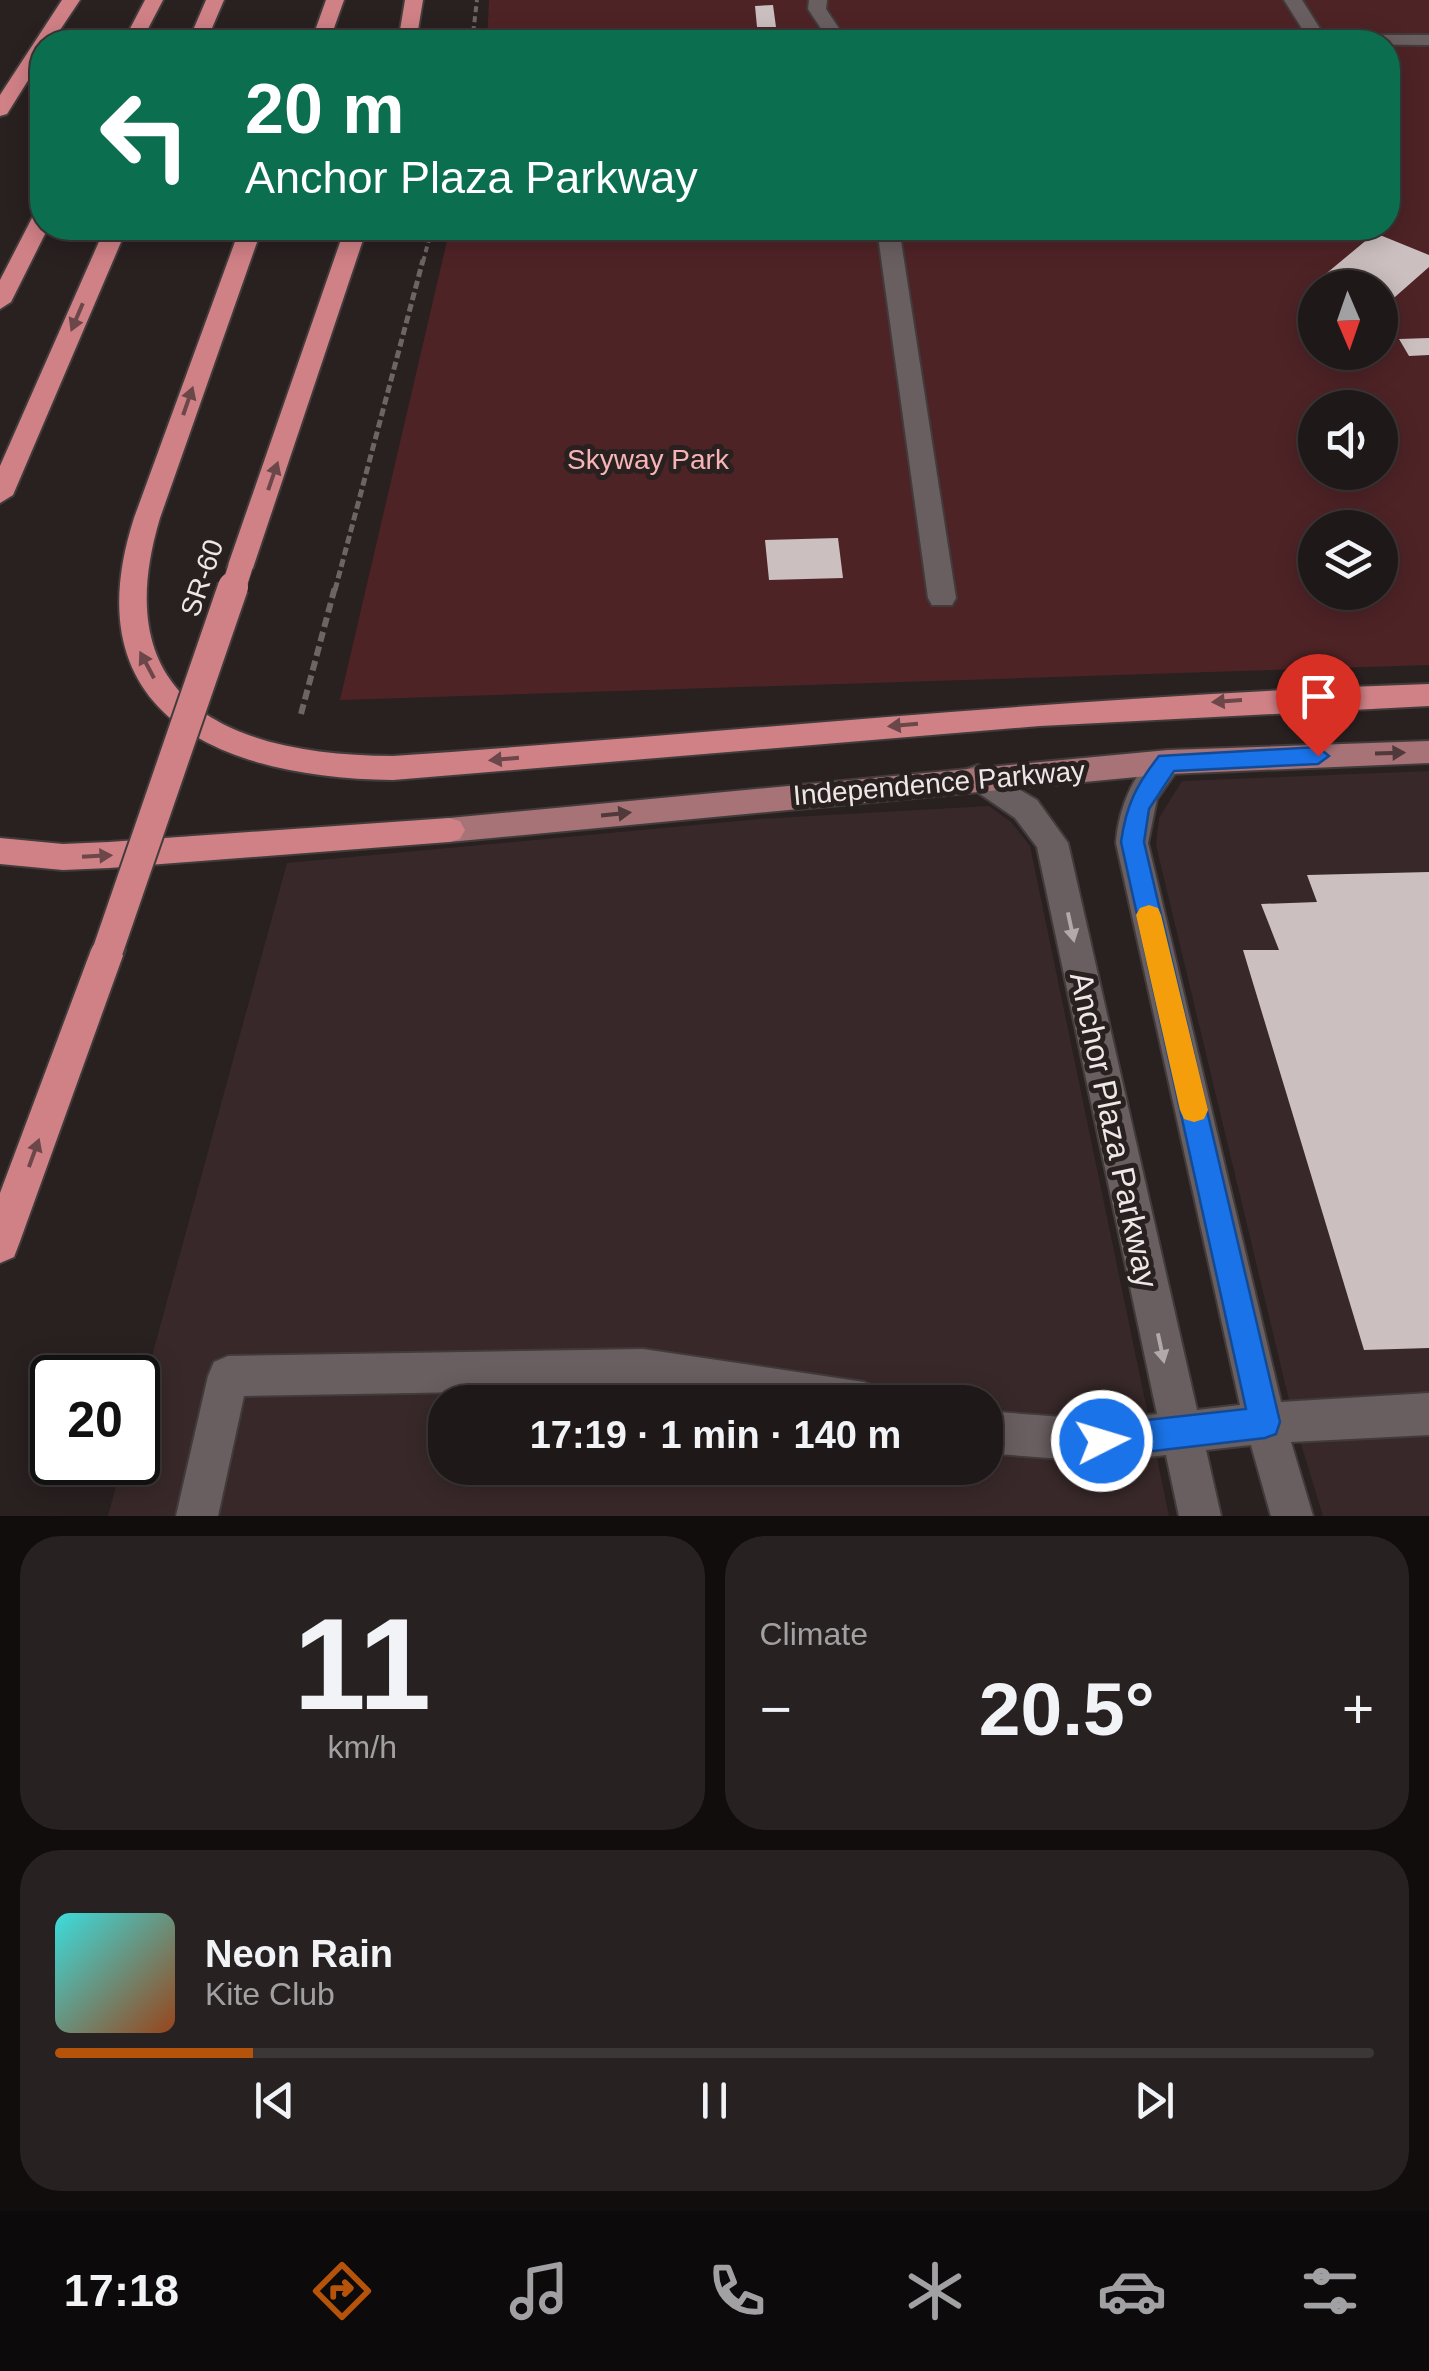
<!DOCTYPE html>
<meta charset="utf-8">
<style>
:root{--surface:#1f1818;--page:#272121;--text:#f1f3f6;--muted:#a1a0a2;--line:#3c3737;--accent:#b45309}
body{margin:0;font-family:Arial,sans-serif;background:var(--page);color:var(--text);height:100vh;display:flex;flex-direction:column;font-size:38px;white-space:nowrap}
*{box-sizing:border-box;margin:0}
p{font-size:32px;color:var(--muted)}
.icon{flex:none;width:55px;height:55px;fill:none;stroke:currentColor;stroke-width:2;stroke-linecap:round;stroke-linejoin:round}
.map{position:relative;height:1516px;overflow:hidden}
.drawer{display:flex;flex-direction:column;gap:20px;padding:20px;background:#110d0d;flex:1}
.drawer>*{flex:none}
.top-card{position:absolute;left:30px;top:30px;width:1370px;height:210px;border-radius:40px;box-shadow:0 5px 25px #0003,0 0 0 2px var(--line);background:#0b6e4f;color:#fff;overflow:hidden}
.needle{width:65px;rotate:178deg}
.buttons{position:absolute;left:1298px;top:270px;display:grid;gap:20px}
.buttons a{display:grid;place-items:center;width:100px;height:100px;border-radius:50%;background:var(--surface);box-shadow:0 5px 25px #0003,0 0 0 2px var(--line);font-size:50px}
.speed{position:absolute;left:30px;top:1355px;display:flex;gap:20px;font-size:50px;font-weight:700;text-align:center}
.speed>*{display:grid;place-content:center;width:130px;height:130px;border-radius:50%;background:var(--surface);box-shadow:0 5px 25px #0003,0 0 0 2px var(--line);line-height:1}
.speed .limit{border:5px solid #111;border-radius:15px;background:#fff;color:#111}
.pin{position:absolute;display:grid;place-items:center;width:85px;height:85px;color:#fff;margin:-102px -42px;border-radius:50% 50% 50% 0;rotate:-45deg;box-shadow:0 0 10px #0007}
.pin .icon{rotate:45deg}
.me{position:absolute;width:110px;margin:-55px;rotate:85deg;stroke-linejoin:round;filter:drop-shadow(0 0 8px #0008)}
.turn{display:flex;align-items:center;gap:35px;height:210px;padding:0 50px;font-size:45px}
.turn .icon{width:130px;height:130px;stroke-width:2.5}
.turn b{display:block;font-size:70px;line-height:85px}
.big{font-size:75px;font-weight:700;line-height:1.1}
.drawer .widget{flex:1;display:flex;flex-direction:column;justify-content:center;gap:15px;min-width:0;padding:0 35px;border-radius:40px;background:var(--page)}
.drawer .dial{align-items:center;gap:0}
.dial b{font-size:130px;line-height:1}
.song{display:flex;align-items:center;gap:30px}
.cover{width:120px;height:120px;border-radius:15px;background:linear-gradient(135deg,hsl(180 70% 55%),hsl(20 70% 35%))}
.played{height:10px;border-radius:5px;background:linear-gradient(90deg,var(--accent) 15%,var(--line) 15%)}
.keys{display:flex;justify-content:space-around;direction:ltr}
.heat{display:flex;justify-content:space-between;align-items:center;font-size:55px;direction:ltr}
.drawer .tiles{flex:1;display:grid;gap:20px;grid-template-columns:1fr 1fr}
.widget:last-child{grid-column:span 2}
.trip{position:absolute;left:428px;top:1385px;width:575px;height:100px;border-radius:40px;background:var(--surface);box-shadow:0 5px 25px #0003,0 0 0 2px var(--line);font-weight:700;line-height:100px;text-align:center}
.menu{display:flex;height:160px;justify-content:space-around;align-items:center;background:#0c0a0a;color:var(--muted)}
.menu .icon{width:70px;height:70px}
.menu .selected{color:var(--accent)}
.menu b{font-size:45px;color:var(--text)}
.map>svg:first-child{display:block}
</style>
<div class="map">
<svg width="1429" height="1516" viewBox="0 0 1429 1516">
<rect width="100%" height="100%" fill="#292020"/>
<path fill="#382829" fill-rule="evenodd" d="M 1429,771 L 1429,1516 L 1323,1516 L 1294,1421 L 1156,845 L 1159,818 L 1182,781 Z
M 989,806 L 1011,822 L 1030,846 L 1169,1516 L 108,1516 L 122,1463 L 138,1462 L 138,1407 L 287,863 L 759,819 ZM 445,1402 L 985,1402 L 985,1468 L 445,1468 Z"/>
<path fill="#4e2326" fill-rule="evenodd" d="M 489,0 L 1429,0 L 1429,665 L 340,700 L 450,228 L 1388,228 L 1388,42 L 487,42 ZM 1315,288 L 1380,288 L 1380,352 L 1315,352 ZM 1315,408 L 1380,408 L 1380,472 L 1315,472 ZM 1315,528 L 1380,528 L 1380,592 L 1315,592 Z"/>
<path fill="#ccbfbf" d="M 773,5 L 776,27 L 757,27 L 755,6 Z
M 1375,233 L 1429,255 L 1429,267 L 1387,304 L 1380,302 L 1380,288 L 1347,288 L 1322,277 Z
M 1429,338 L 1429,355 L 1409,356 L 1399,339 Z
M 838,538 L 843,578 L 769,580 L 765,540 Z
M 1429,872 L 1429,1348 L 1364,1350 L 1243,950 L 1279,950 L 1261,904 L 1317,902 L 1307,875 Z"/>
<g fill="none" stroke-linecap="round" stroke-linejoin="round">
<defs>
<path id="minor" d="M 809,0 L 827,0 L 826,9 L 848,42 L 830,42 L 808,9 Z
M 1284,0 L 1302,0 L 1324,35 L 1429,35 L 1429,45 L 1119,42 L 1128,37 L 1306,35 Z
M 877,228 L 899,228 L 956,598 L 952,605 L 932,605 L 928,598 Z
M 1168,750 L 1179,754 L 1183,762 L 1157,799 L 1148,843 L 1281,1402 L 1429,1393 L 1429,1435 L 1291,1442 L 1313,1516 L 1271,1516 L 1251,1445 L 1206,1450 L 1221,1516 L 1179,1516 L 1166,1455 L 1102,1462 L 985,1453 L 985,1411 L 1102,1420 L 1157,1414 L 1037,847 L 1015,818 L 967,785 L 963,777 L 967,769 L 978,765 L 1037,800 L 1068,843 L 1197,1410 L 1240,1405 L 1116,843 C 1118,811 1135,761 1168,750 Z
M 643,1349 L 864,1382 L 878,1388 L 884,1402 L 732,1402 L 643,1389 L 244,1396 L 218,1516 L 176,1516 L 208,1376 L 214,1362 L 228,1356 Z"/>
<path id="major" d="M 1429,741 L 1429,763 L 1168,774 L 449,842 L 438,839 L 433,830 L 438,821 L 449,818 L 1168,750 Z"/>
<path id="highway" d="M 62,0 L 80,0 L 52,42 L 42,42 L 42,58 L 7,114 L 0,116 L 0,95 Z
M 145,0 L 163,0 L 141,42 L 123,42 Z
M 206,0 L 224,0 L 206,42 L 188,42 Z
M 326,0 L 344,0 L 329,42 L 311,42 Z
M 405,0 L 423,0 L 416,42 L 398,42 Z
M 42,212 L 42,228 L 48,228 L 11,302 L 0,309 L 0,280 L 32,218 Z
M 105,228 L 127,228 L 13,495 L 0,503 L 0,466 Z
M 240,228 L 262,228 L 160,518 C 104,704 233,755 393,756 C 738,732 1083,695 1429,684 L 1429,706 L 1040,726 L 393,780 C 224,778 70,717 134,518 Z
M 345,228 L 367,228 L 253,568 L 249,574 L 231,574 L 227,568 Z
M 449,818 L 460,821 L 465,830 L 460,839 L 449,842 L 109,868 L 63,870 L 0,864 L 0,838 L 63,844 L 109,842 Z
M 108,936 L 120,940 L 125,950 L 19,1244 L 14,1257 L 0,1263 L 0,1193 L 91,950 L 96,940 Z"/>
</defs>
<use href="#minor" stroke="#423b3b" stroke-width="4"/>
<use href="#major" stroke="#423b3b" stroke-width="4"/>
<use href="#highway" stroke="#423b3b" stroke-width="4"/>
<path stroke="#6d6565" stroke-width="4" stroke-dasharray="6 4" stroke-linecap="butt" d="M 472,42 L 477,0
M 423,262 L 432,228"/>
<path stroke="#6d6565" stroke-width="5" stroke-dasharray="8 4" stroke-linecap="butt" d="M 335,590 L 423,260"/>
<path stroke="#6d6565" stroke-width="6" stroke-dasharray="10 5" stroke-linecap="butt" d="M 301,714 L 335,587"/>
<use href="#minor" fill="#6a5f60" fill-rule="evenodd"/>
<use href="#major" fill="#a77377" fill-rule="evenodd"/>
<use href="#highway" fill="#d08186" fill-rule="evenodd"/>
<defs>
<path id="highway-bridge-far1" d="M 233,590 L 240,568"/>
<path id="highway-bridge" d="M 108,950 L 233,587"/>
</defs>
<use href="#highway-bridge-far1" stroke="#423b3b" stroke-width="26" stroke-linecap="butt"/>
<use href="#highway-bridge" stroke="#423b3b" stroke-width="34" stroke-linecap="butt"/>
<use href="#highway-bridge-far1" stroke="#d08186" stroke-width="24"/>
<use href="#highway-bridge" stroke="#d08186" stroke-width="30"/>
</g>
<defs><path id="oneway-solid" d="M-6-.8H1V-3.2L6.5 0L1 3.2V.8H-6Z" transform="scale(2.5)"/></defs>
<g fill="#6c4749">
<use href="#oneway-solid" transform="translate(77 317) rotate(113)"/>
<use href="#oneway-solid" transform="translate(188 401) rotate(-71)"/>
<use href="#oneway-solid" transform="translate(273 476) rotate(-71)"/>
<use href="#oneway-solid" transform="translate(147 665) rotate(-118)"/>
<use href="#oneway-solid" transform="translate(1227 701) rotate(176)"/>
<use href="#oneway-solid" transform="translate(903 725) rotate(175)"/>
<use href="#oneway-solid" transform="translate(504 759) rotate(175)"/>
<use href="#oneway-solid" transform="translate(97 856) rotate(-3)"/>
<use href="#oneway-solid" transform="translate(34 1153) rotate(-70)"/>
</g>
<g fill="#4f393a">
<use href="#oneway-solid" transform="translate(1390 753) rotate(-2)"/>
<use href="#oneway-solid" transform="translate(616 814) rotate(-6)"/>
</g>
<g fill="#b2aaaa">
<use href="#oneway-solid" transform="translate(1071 927) rotate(78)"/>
<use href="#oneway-solid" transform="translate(1161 1348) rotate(78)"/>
</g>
<path fill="#1a73e8" stroke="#114b97" stroke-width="2.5" d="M 1318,747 L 1329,756 L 1318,764 L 1174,771 L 1149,809 L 1144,842 L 1280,1422 L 1276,1434 L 1265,1438 L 1102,1457 L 1091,1452 L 1086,1441 L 1091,1430 L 1102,1425 L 1246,1409 L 1121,842 C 1126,806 1136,785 1159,756 Z"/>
<path fill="#f59e0b" d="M 1149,905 L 1158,908 L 1161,915 L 1208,1110 L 1204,1119 L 1194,1122 L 1184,1119 L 1180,1110 L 1136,915 L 1140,908 Z"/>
<g text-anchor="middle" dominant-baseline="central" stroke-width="10" stroke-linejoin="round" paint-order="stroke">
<g font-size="28" fill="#f8b3b6" stroke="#292020">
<text x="648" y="459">Skyway Park</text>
</g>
<g font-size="28" fill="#ede7e7" stroke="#292020">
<text transform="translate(202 578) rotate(-71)">SR-60</text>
<text transform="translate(939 783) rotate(-5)">Independence Parkway</text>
</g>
<g font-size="32" fill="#ede7e7" stroke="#292020">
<text transform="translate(1114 1130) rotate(78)">Anchor Plaza Parkway</text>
</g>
</g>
</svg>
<div class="buttons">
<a><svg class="needle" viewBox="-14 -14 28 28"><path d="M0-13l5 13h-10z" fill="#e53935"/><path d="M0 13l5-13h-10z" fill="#a1a0a2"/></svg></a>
<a><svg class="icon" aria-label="sound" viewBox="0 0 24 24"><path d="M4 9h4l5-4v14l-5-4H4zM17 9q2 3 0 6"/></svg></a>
<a><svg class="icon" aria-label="layers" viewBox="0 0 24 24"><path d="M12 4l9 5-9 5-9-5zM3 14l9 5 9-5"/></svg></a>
</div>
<div class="speed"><div class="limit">20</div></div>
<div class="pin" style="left:1318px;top:756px;background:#d93025"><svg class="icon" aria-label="arrive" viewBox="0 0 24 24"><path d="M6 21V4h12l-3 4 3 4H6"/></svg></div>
<svg class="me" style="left:1102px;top:1441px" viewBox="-20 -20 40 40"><circle r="17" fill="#1a73e8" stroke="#fff" stroke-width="3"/><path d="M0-11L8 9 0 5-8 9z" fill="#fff"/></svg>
<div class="trip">17:19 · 1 min · 140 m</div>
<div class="top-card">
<div class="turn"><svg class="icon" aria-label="left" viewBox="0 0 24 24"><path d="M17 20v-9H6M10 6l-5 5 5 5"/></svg><div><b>20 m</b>Anchor Plaza Parkway</div></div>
</div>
</div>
<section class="drawer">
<div class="tiles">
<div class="widget dial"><b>11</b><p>km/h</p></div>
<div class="widget"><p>Climate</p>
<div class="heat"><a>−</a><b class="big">20.5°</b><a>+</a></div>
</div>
<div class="widget">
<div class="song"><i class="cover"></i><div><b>Neon Rain</b><p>Kite Club</p></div></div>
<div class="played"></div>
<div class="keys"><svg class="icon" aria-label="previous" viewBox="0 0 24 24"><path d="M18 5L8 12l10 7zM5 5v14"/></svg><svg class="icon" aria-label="pause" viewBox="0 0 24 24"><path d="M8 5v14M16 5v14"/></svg><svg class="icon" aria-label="next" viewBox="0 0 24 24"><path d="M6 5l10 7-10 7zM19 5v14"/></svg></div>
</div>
</div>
</section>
<nav class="menu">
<b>17:18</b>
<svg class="icon selected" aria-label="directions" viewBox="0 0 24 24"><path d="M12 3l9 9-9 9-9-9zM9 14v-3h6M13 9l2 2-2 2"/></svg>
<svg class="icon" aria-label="music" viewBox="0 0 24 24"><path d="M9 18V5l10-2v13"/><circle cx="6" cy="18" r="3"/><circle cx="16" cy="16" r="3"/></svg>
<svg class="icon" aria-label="phone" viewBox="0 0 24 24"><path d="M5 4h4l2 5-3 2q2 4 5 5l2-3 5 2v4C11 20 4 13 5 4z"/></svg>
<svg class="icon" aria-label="climate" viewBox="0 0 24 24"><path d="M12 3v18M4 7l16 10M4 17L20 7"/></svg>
<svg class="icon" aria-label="car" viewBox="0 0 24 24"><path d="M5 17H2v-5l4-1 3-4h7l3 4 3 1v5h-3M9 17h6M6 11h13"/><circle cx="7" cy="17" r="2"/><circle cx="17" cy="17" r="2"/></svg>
<svg class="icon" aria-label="filters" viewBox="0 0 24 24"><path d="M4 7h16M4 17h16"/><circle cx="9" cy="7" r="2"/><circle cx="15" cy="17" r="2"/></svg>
</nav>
